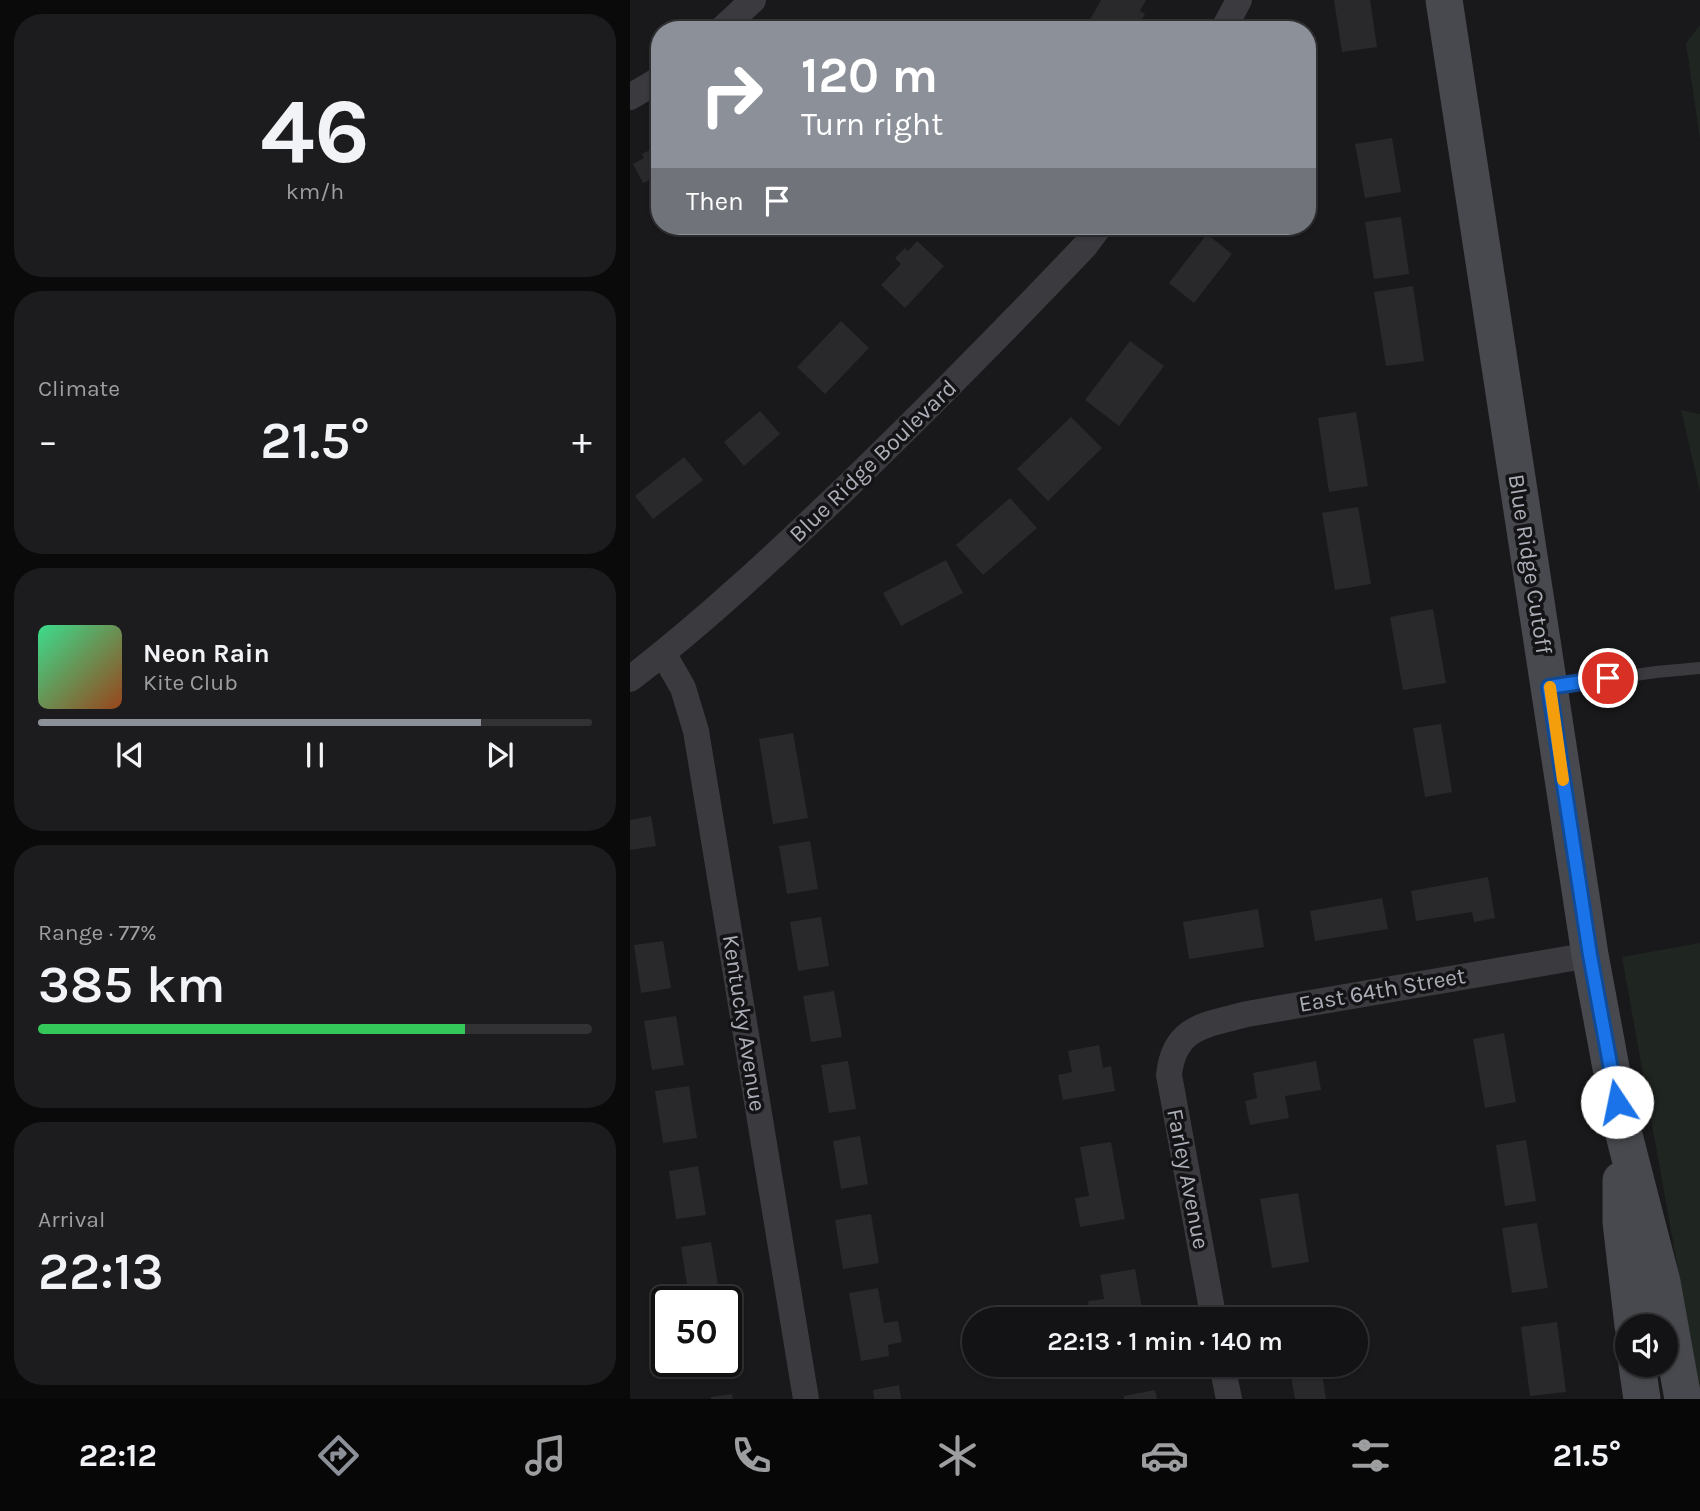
<!DOCTYPE html>
<meta charset="utf-8">
<style>
:root{--surface:#131214;--page:#1c1b1d;--text:#f1f3f6;--muted:#9d9ea0;--line:#323234;--accent:#8c9099}
body{margin:0;font-family:Karla,sans-serif;background:var(--page);color:var(--text);height:100vh;display:flex;flex-direction:column;font-size:26px;white-space:nowrap}
*{box-sizing:border-box;margin:0}
p{font-size:23px;color:var(--muted)}
.icon{flex:none;width:38px;height:38px;fill:none;stroke:currentColor;stroke-width:2;stroke-linecap:round;stroke-linejoin:round}
.map{position:relative;flex:1;overflow:hidden}
.details{display:flex;flex-direction:column;gap:14px;padding:14px;background:#0a0a0b;width:630px}
.details>*{flex:none}
.hud{position:absolute;left:21px;top:21px;width:665px;height:214px;border-radius:28px;box-shadow:0 2px 5px #0004,0 0 0 2px var(--line);background:#8c9099;color:#fff;overflow:hidden}
.buttons{position:absolute;left:985px;top:1314px;display:grid;gap:14px}
.buttons a{display:grid;place-items:center;width:63px;height:63px;border-radius:50%;background:var(--surface);box-shadow:0 2px 5px #0004,0 0 0 2px var(--line);font-size:35px}
.speed{position:absolute;left:21px;top:1286px;display:flex;gap:14px;font-size:35px;font-weight:700;text-align:center}
.speed>*{display:grid;place-content:center;width:91px;height:91px;border-radius:50%;background:var(--surface);box-shadow:0 2px 5px #0004,0 0 0 2px var(--line);line-height:1}
.speed .limit{border:4px solid #111;border-radius:10px;background:#fff;color:#111}
.pin{position:absolute;display:grid;place-items:center;width:60px;height:60px;color:#fff;margin:-30px;border:4px solid #fff;border-radius:50%;box-shadow:0 2px 7px #0007}
.me{position:absolute;width:77px;margin:-38px;rotate:349deg;stroke-linejoin:round;filter:drop-shadow(0 0 5px #0008)}
.turn{display:flex;align-items:center;gap:24px;height:147px;padding:0 35px;font-size:32px}
.turn .icon{width:91px;height:91px;stroke-width:2.5}
.turn b{display:block;font-size:49px;line-height:60px}
.then{display:flex;align-items:center;height:66px;padding:0 35px;background:#0003;gap:14px;font-size:26px}
.big{font-size:52px;font-weight:600;line-height:1.1}
.details .tile{flex:1;display:flex;flex-direction:column;justify-content:center;gap:10px;min-width:0;padding:0 24px;border-radius:28px;background:var(--page)}
.details .dial{align-items:center;gap:0}
.dial b{font-size:91px;line-height:1}
.song{display:flex;align-items:center;gap:21px}
.cover{width:84px;height:84px;border-radius:10px;background:linear-gradient(135deg,hsl(150 70% 55%),hsl(20 70% 35%))}
.played{height:7px;border-radius:4px;background:linear-gradient(90deg,var(--accent) 80%,var(--line) 80%)}
.keys{display:flex;justify-content:space-around;direction:ltr}
.heat{display:flex;justify-content:space-between;align-items:center;font-size:38px;direction:ltr}
.charge{height:10px;border-radius:5px;background:linear-gradient(90deg,#34c759 77%,var(--line) 0)}
.trip{position:absolute;left:332px;top:1307px;width:406px;height:70px;border-radius:35px;background:var(--surface);box-shadow:0 2px 5px #0004,0 0 0 2px var(--line);font-weight:600;line-height:70px;text-align:center}
.dock{display:flex;height:112px;justify-content:space-around;align-items:center;background:#080708;color:var(--muted)}
.dock .icon{width:49px;height:49px}
.dock .on{color:var(--accent)}
.dock b{font-size:32px;color:var(--text)}
main{display:flex;flex:1;min-height:0}
.map>svg:first-child{display:block}
</style>
<main>
<section class="details">
<div class="tile dial"><b>46</b><p>km/h</p></div>
<div class="tile"><p>Climate</p>
<div class="heat"><a>−</a><b class="big">21.5°</b><a>+</a></div>
</div>
<div class="tile">
<div class="song"><i class="cover"></i><div><b>Neon Rain</b><p>Kite Club</p></div></div>
<div class="played"></div>
<div class="keys"><svg class="icon" aria-label="previous" viewBox="0 0 24 24"><path d="M18 5L8 12l10 7zM5 5v14"/></svg><svg class="icon" aria-label="pause" viewBox="0 0 24 24"><path d="M8 5v14M16 5v14"/></svg><svg class="icon" aria-label="next" viewBox="0 0 24 24"><path d="M6 5l10 7-10 7zM19 5v14"/></svg></div>
</div>
<div class="tile"><p>Range · 77%</p><b class="big">385 km</b><div class="charge"></div></div>
<div class="tile"><p>Arrival</p><b class="big">22:13</b></div>
</section>
<div class="map">
<svg width="1070" height="1399" viewBox="0 0 1070 1399">
<rect width="100%" height="100%" fill="#19181a"/>
<path fill="#1f2520" d="M 1070,25 L 1070,140 L 1056,43 Z
M 1051,410 L 1070,414 L 1070,492 Z
M 1070,943 L 1070,1393 L 992,957 Z"/>
<path fill="#29292b" d="M 471,0 L 516,0 L 510,11 L 515,14 L 506,30 L 454,30 Z
M 704,0 L 740,0 L 747,47 L 712,52 Z
M 762,138 L 771,192 L 735,198 L 725,144 Z
M 30,145 L 30,175 L 13,183 L 3,164 L 14,158 L 12,154 Z
M 771,217 L 779,274 L 744,279 L 735,222 Z
M 327,226 L 352,226 L 340,238 Z
M 577,234 L 602,254 L 564,303 L 539,283 Z
M 287,241 L 314,266 L 275,308 L 251,285 L 271,264 L 265,258 L 275,248 L 278,251 Z
M 783,286 L 794,361 L 756,366 L 744,292 Z
M 211,321 L 239,348 L 195,394 L 167,367 Z
M 500,341 L 534,366 L 489,426 L 455,400 Z
M 130,411 L 150,434 L 114,466 L 94,442 Z
M 726,412 L 738,486 L 699,492 L 688,418 Z
M 441,417 L 472,448 L 418,501 L 387,469 Z
M 54,457 L 73,480 L 23,519 L 5,496 Z
M 380,498 L 407,528 L 353,575 L 326,545 Z
M 728,507 L 741,584 L 705,590 L 692,513 Z
M 316,560 L 333,593 L 271,626 L 253,593 Z
M 803,609 L 816,683 L 773,690 L 760,617 Z
M 811,724 L 822,792 L 795,797 L 783,728 Z
M 163,733 L 178,818 L 143,824 L 129,739 Z
M 21,816 L 26,846 L 0,850 L 0,820 Z
M 180,841 L 188,889 L 157,894 L 149,846 Z
M 858,877 L 865,918 L 844,922 L 842,912 L 786,921 L 781,891 Z
M 752,898 L 758,929 L 685,941 L 680,911 Z
M 628,909 L 634,947 L 559,959 L 553,922 Z
M 191,917 L 199,966 L 168,971 L 160,922 Z
M 33,941 L 41,988 L 11,993 L 4,945 Z
M 204,991 L 212,1037 L 181,1042 L 173,996 Z
M 46,1016 L 54,1065 L 22,1070 L 14,1021 Z
M 874,1033 L 886,1102 L 855,1108 L 843,1039 Z
M 469,1045 L 473,1068 L 481,1066 L 485,1091 L 433,1100 L 428,1075 L 442,1072 L 438,1051 Z
M 218,1061 L 226,1109 L 199,1113 L 191,1065 Z
M 686,1061 L 691,1090 L 655,1096 L 659,1118 L 620,1125 L 615,1101 L 627,1098 L 623,1073 Z
M 59,1086 L 67,1138 L 33,1143 L 25,1091 Z
M 230,1136 L 238,1184 L 211,1189 L 203,1141 Z
M 896,1140 L 906,1201 L 875,1206 L 866,1145 Z
M 481,1142 L 495,1219 L 450,1227 L 445,1198 L 459,1196 L 450,1147 Z
M 68,1166 L 76,1215 L 46,1219 L 39,1171 Z
M 668,1193 L 679,1262 L 642,1268 L 630,1199 Z
M 241,1214 L 249,1263 L 213,1269 L 205,1220 Z
M 907,1223 L 918,1288 L 882,1293 L 872,1228 Z
M 81,1242 L 89,1291 L 59,1297 L 51,1247 Z
M 505,1269 L 514,1320 L 461,1320 L 458,1301 L 474,1299 L 470,1275 Z
M 248,1288 L 254,1323 L 268,1321 L 272,1342 L 258,1345 L 259,1356 L 231,1361 L 219,1293 Z
M 927,1322 L 936,1392 L 900,1396 L 891,1327 Z
M 96,1346 L 101,1367 L 71,1372 L 69,1362 L 96,1362 Z
M 659,1365 L 691,1365 L 696,1399 L 665,1399 Z
M 269,1385 L 271,1399 L 244,1399 L 243,1390 Z
M 525,1390 L 527,1399 L 494,1399 L 494,1396 Z
M 102,1394 L 103,1399 L 81,1399 L 81,1397 Z"/>
<g fill="none" stroke-linecap="round" stroke-linejoin="round">
<path stroke="#3a3a3f" stroke-width="12" d="M 923,687 L 1026,672 L 1070,668"/>
<path stroke="#3a3a3f" stroke-width="26" d="M 91,30 L 123,0
M 593,30 L 609,0
M 0,97 L 30,79
M 33,653 L 53,688 L 66,731 L 176,1399
M 0,679 C 79,618 151,550 223,481 C 302,404 379,326 455,246 L 470,226
M 584,1320 L 539,1075 C 544,1026 576,1025 617,1014 L 960,955
M 592,1365 L 599,1399"/>
<path stroke="#48494e" stroke-width="37" d="M 814,0 L 960,955 L 992,1127 L 1032,1282 L 1053,1399
M 991,1180 L 991,1222 L 1003,1326
M 1007,1365 L 1012,1399"/>
</g>
<g fill="none" stroke-linecap="round" stroke-linejoin="round">
<defs>
<path id="route" d="M 978,678 L 919,687 L 960,955 L 987,1102"/>
</defs>
<use href="#route" stroke="#114b97" stroke-width="18"/>
<use href="#route" stroke="#1a73e8" stroke-width="12"/>
<path stroke="#f59e0b" stroke-width="12" d="M 920,687 L 933,780"/>
</g>
<g text-anchor="middle" dominant-baseline="central" stroke-width="7" stroke-linejoin="round" paint-order="stroke">
<g font-size="23" fill="#acafb8" stroke="#141315">
<text transform="translate(243 461) rotate(-44)">Blue Ridge Boulevard</text>
<text transform="translate(900 564) rotate(81)">Blue Ridge Cutoff</text>
<text transform="translate(752 990) rotate(-10)">East 64th Street</text>
<text transform="translate(114 1023) rotate(81)">Kentucky Avenue</text>
<text transform="translate(558 1179) rotate(79)">Farley Avenue</text>
</g>
</g>
</svg>
<div class="buttons">
<a><svg class="icon" aria-label="sound" viewBox="0 0 24 24"><path d="M4 9h4l5-4v14l-5-4H4zM17 9q2 3 0 6"/></svg></a>
</div>
<div class="speed"><div class="limit">50</div></div>
<div class="pin" style="left:978px;top:678px;background:#d93025"><svg class="icon" aria-label="arrive" viewBox="0 0 24 24"><path d="M6 21V4h12l-3 4 3 4H6"/></svg></div>
<svg class="me" style="left:987px;top:1102px" viewBox="-20 -20 40 40"><circle r="19" fill="#fff"/><path d="M0-13L10 11 0 6-10 11z" fill="#1a73e8"/></svg>
<div class="trip">22:13 · 1 min · 140 m</div>
<div class="hud">
<div class="turn"><svg class="icon" aria-label="right" viewBox="0 0 24 24"><path d="M7 20v-9h11M14 6l5 5-5 5"/></svg><div><b>120 m</b>Turn right</div></div>
<div class="then">Then<svg class="icon" aria-label="arrive" viewBox="0 0 24 24"><path d="M6 21V4h12l-3 4 3 4H6"/></svg></div>
</div>
</div>
</main>
<nav class="dock">
<b>22:12</b>
<svg class="icon on" aria-label="directions" viewBox="0 0 24 24"><path d="M12 3l9 9-9 9-9-9zM9 14v-3h6M13 9l2 2-2 2"/></svg>
<svg class="icon" aria-label="music" viewBox="0 0 24 24"><path d="M9 18V5l10-2v13"/><circle cx="6" cy="18" r="3"/><circle cx="16" cy="16" r="3"/></svg>
<svg class="icon" aria-label="phone" viewBox="0 0 24 24"><path d="M5 4h4l2 5-3 2q2 4 5 5l2-3 5 2v4C11 20 4 13 5 4z"/></svg>
<svg class="icon" aria-label="climate" viewBox="0 0 24 24"><path d="M12 3v18M4 7l16 10M4 17L20 7"/></svg>
<svg class="icon" aria-label="car" viewBox="0 0 24 24"><path d="M5 17H2v-5l4-1 3-4h7l3 4 3 1v5h-3M9 17h6M6 11h13"/><circle cx="7" cy="17" r="2"/><circle cx="17" cy="17" r="2"/></svg>
<svg class="icon" aria-label="filters" viewBox="0 0 24 24"><path d="M4 7h16M4 17h16"/><circle cx="9" cy="7" r="2"/><circle cx="15" cy="17" r="2"/></svg>
<b>21.5°</b>
</nav>
